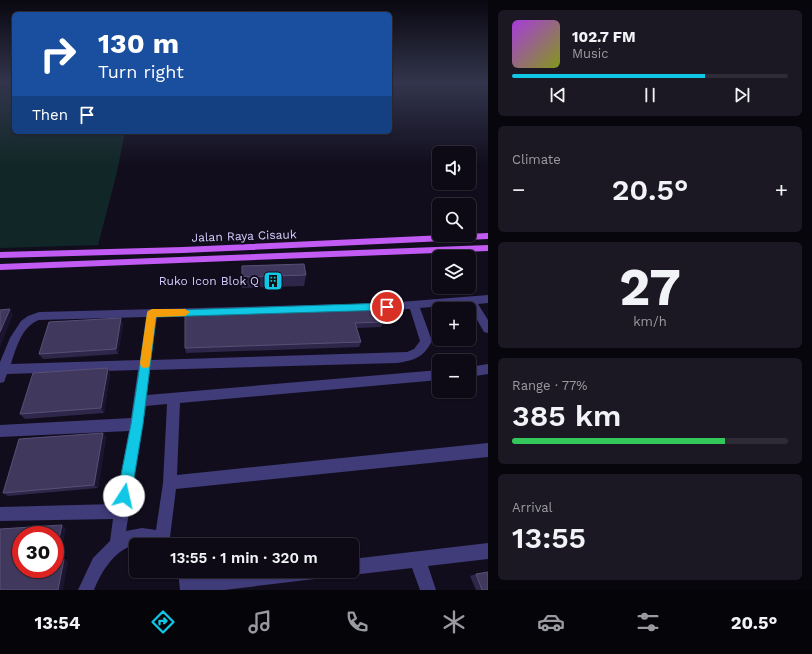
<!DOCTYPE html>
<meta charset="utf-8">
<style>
:root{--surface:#0d0a16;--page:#1b1823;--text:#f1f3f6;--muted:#9a9aa1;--line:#2d2b35;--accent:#10c7e5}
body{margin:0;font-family:"Work Sans",sans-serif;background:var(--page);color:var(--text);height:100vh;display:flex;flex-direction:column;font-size:15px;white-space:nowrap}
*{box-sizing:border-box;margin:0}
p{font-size:13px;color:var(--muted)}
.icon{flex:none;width:22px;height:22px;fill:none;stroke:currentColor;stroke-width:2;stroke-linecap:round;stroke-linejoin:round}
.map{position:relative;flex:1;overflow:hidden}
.panel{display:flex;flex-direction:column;gap:10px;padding:10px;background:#07060c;width:324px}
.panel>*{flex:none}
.banner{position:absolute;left:12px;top:12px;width:380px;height:122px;border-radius:6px;box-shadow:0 1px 3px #0004,0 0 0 1px var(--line);background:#1a4fa0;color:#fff;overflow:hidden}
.controls{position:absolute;left:432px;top:146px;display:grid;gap:8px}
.controls a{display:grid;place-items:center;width:44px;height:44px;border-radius:6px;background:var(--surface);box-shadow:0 1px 3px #0004,0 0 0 1px var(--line);font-size:20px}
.speed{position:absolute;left:12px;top:526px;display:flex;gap:8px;font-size:20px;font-weight:700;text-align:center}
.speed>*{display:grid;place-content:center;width:52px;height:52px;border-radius:50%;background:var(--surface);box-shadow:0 1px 3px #0004,0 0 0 1px var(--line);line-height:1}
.speed .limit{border:6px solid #d22;background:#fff;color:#111}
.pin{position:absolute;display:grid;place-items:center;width:34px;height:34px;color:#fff;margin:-17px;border:2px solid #fff;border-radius:50%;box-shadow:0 1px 4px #0007}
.me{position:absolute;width:44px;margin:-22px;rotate:10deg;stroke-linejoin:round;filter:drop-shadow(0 0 3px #0008)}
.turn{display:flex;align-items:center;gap:14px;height:84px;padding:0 20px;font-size:18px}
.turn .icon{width:52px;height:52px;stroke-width:2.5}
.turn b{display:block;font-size:28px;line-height:34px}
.then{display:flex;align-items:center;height:38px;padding:0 20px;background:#0003;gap:8px;font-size:15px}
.big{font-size:30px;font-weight:600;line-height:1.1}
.panel .card{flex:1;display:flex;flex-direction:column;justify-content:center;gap:6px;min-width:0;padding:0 14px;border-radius:6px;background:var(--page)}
.panel .dial{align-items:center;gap:0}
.dial b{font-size:52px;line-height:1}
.song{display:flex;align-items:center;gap:12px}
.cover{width:48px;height:48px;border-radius:6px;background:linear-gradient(135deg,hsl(280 70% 55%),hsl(70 70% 35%))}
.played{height:4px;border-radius:2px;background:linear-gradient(90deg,var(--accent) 70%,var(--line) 70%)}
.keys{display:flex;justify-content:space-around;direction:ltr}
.heat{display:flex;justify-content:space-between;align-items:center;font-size:22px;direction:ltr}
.charge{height:6px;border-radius:3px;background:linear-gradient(90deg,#34c759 77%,var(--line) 0)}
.trip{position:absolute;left:129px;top:538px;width:230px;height:40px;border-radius:6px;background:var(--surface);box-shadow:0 1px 3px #0004,0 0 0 1px var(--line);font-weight:600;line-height:40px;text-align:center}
.menu{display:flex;height:64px;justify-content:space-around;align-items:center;background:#050409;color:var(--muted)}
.menu .icon{width:28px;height:28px}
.menu .current{color:var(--accent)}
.menu b{font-size:18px;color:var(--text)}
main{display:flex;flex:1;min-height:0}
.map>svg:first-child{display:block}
</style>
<main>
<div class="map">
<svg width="488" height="590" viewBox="0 0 488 590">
<rect width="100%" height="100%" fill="#110d1d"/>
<path fill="#112727" d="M 0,82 L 14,82 L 14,132 L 125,132 L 117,172 L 98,245 L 0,248 Z"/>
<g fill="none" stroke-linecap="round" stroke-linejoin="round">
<path fill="#403b79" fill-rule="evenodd" d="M 488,295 L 488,303 L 478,304 L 488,320 L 488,333 L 484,332 L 468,304 L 420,308 L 432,341 C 423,358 415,360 397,363 L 150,370 L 147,395 L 439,370 L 439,380 L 180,403 L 177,475 L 488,443 L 488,457 L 176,489 L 170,537 L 176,539 L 178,545 C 170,545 161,546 153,545 C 149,545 145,543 140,544 C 117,546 102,570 94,590 L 78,590 L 93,558 L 110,541 L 113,519 L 0,521 L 0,507 L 115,504 L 129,431 L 0,437 L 0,425 L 131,418 L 138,370 L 7,374 L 4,382 L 0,383 L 0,362 L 10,338 L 21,321 L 28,316 L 39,312 L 387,303 ZM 410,309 L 420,341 L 414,349 L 407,352 L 151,360 L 157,317 ZM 146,317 L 140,360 L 11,364 C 16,348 22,326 39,320 ZM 167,404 L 163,483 L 156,530 L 142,528 L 126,531 L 146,406 Z
M 488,364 L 488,374 L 469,377 L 469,367 Z
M 488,543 L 488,559 L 428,566 L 436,590 L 420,590 L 412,568 L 352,575 L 346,571 L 352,571 L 352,559 Z
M 178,571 L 194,571 L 195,577 L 245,571 L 323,571 L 321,577 L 315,579 L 224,590 L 180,590 Z"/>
<path fill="#c15bf4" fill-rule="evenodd" d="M 488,233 L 488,239 L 183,253 L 0,258 L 0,252 L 183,247 Z
M 488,245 L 488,251 L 0,270 L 0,264 Z"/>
</g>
<path fill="#2f274a" d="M 242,266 L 306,275 L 304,286 L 242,288 Z
M 185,314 L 383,322 L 381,327 L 357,328 L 361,342 L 359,347 L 186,353 L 185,348 Z
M 123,323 L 118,354 L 43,359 L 39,354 Z
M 110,373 L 104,413 L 25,419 L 20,414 Z
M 103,433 L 106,437 L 98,488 L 8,496 L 3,493 Z
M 476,574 L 488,590 L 476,590 L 470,576 Z"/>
<path fill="#1c1530" d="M 10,309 L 13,315 L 0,347 L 0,332 Z
M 121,318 L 123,323 L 118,354 L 116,349 Z
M 108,368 L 110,373 L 104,413 L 101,408 Z
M 103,433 L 106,437 L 98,488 L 94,485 Z
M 62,525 L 66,528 L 59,562 L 55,560 L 55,556 Z
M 64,559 L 68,562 L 63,590 L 58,590 Z"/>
<path fill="#41395d" stroke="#585076" d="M 304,264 L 306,275 L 242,277 L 242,266 Z
M 10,309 L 0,332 L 0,310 Z
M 378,309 L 383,322 L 355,323 L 361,342 L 185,348 L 185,314 Z
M 121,318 L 116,349 L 39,354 L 49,322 Z
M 108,368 L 101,408 L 20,414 L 33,373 Z
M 103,433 L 94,485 L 3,493 L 19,439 Z
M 62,525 L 55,556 L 55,535 L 21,535 L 21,569 L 55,569 L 55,560 L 64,559 L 58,590 L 0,590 L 0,529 Z
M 488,572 L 488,590 L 482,590 L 476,574 Z"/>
<linearGradient id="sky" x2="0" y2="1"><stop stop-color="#090710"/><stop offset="0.5" stop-color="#32354c"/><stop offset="1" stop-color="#32354c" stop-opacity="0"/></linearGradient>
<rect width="488" height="165" fill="url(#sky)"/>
<path fill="#10c7e5" stroke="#0a8195" d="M 387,303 L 392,307 L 387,310 L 156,317 L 143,424 L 131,496 L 129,501 L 124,503 L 119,501 L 117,496 L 131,424 L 148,311 Z"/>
<path fill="#f59e0b" d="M 152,309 L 185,309 L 190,312 L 185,316 L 156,317 L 150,363 L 149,367 L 145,368 L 141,367 L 140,363 L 147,313 L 148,311 Z"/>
<defs>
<symbol id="building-square" viewBox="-11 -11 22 22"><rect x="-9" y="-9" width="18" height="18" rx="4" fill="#10c7e5" stroke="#110d1d"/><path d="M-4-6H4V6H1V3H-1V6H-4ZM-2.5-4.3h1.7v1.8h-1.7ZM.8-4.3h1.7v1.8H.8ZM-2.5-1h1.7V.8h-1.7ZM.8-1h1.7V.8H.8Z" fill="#111"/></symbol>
</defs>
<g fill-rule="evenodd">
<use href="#building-square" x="262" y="270" width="22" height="22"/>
</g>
<g text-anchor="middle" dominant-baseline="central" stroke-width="4" stroke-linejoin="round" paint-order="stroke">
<g font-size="12" fill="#d4cdfc" stroke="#110d1d">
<text transform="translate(244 236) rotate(-2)">Jalan Raya Cisauk</text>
</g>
<g font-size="12" fill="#d4cdfc" stroke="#110d1d" text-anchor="end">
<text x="259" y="281">Ruko Icon Blok Q</text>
</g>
</g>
</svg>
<div class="controls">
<a><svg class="icon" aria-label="sound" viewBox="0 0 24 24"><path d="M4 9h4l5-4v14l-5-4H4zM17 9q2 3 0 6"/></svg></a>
<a><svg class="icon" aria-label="search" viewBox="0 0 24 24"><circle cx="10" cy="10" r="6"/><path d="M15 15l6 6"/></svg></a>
<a><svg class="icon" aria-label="layers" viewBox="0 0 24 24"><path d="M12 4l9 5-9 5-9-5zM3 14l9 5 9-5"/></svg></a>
<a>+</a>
<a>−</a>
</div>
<div class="speed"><div class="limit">30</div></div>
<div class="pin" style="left:387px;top:307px;background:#d93025"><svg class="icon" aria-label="arrive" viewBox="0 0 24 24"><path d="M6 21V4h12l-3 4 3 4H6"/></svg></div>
<svg class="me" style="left:124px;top:496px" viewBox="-20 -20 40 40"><circle r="19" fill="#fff"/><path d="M0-13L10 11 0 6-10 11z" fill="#10c7e5"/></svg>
<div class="trip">13:55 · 1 min · 320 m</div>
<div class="banner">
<div class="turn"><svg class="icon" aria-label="right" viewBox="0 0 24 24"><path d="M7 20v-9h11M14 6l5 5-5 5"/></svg><div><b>130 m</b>Turn right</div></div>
<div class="then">Then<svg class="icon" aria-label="arrive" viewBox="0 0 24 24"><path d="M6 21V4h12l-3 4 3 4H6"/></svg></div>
</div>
</div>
<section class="panel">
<div class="card">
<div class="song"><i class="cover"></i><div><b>102.7 FM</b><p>Music</p></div></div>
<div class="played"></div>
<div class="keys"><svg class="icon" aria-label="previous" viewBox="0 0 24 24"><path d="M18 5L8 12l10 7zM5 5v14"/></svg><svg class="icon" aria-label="pause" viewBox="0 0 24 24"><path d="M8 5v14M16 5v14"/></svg><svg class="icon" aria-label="next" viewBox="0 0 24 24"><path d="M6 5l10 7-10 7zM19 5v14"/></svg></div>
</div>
<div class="card"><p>Climate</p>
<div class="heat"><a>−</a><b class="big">20.5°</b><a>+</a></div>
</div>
<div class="card dial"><b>27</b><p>km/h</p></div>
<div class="card"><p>Range · 77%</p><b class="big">385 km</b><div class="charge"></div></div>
<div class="card"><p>Arrival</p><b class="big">13:55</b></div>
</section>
</main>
<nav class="menu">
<b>13:54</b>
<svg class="icon current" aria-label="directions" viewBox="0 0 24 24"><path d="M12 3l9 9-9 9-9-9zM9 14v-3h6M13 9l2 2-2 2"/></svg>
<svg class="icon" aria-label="music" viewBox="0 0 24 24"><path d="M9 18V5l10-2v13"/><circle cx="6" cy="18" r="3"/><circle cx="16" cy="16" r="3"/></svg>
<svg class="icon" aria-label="phone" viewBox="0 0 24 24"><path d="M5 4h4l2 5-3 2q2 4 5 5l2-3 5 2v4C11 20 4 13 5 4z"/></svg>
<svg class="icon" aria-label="climate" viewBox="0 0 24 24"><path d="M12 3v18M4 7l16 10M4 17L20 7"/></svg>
<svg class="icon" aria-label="car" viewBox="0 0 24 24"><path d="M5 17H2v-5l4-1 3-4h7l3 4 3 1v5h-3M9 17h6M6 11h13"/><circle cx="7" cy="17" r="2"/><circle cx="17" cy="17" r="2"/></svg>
<svg class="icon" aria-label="filters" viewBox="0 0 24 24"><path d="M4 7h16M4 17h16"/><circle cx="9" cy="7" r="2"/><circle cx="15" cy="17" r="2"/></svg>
<b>20.5°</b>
</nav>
